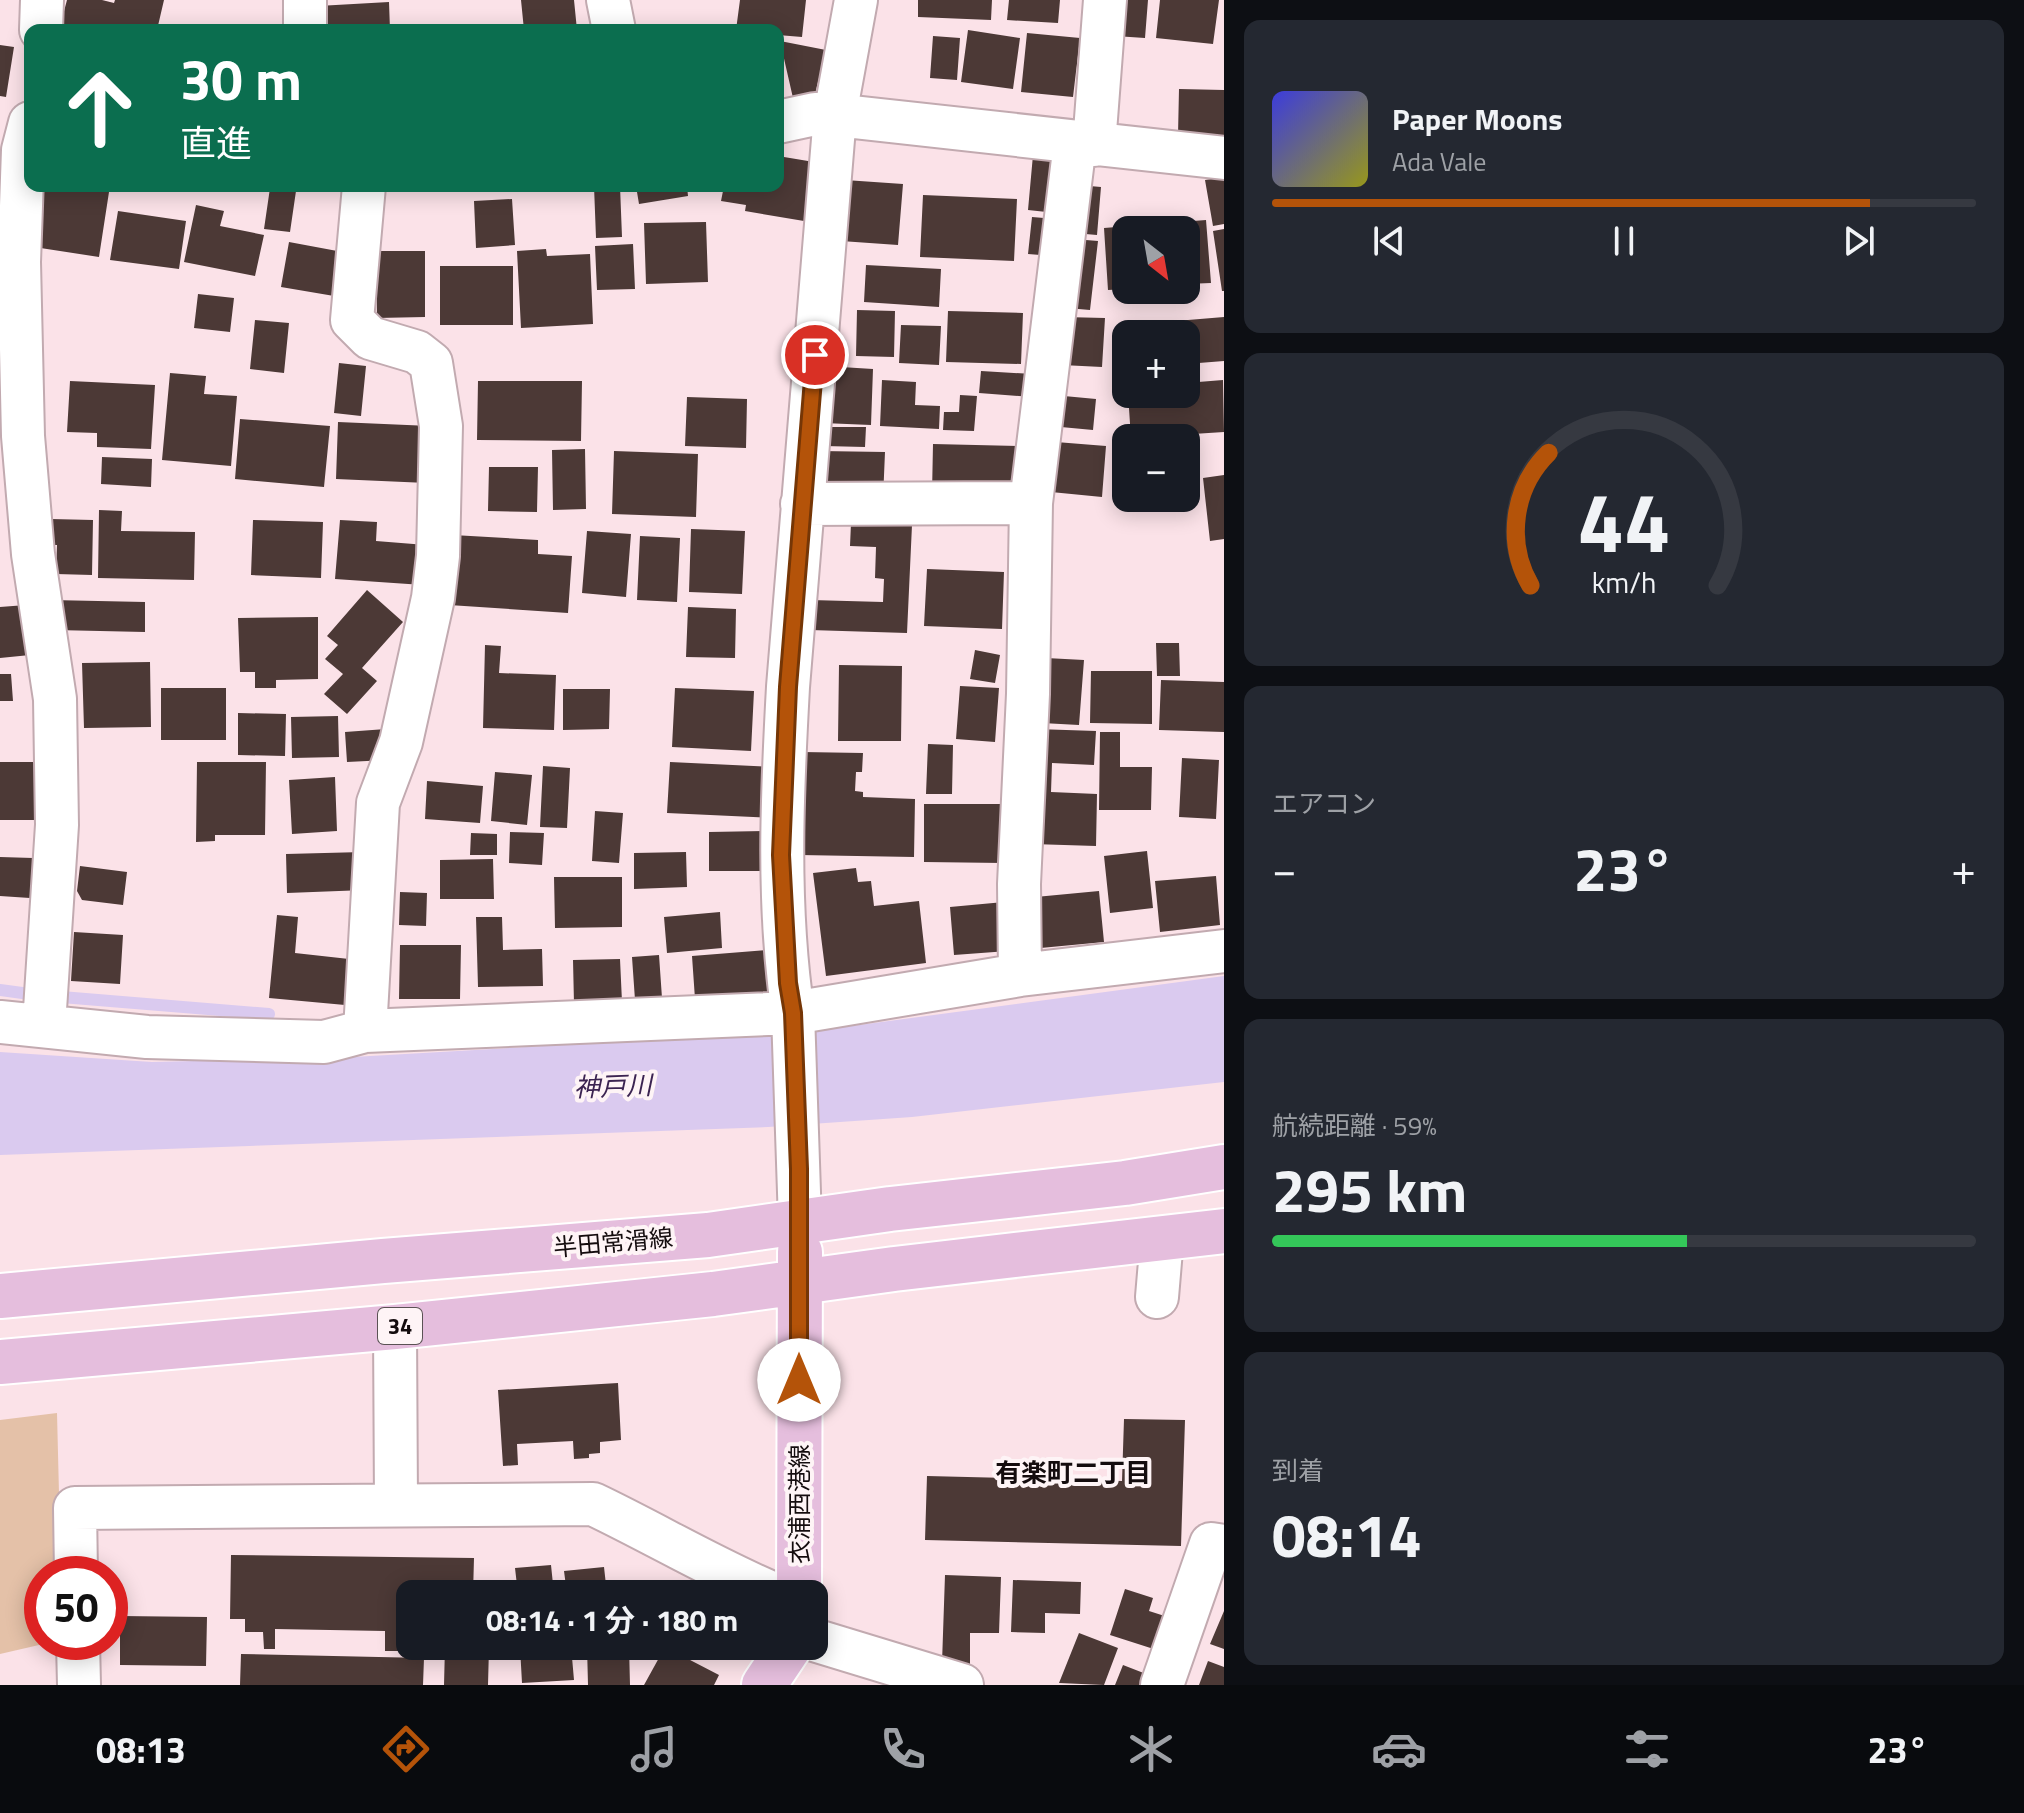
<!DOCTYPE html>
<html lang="ja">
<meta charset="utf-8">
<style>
:root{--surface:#171b24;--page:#242831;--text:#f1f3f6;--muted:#9ea1a6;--line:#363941;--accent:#b45309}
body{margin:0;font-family:"Titillium Web","Noto Sans JP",sans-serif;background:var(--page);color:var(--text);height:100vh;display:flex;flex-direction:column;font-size:30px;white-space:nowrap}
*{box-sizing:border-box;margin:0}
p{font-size:26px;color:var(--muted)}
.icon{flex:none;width:44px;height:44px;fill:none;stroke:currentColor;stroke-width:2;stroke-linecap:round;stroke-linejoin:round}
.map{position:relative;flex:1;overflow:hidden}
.side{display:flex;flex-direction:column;gap:20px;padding:20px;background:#0d0f14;width:800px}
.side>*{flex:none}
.hud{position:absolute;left:24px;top:24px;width:760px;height:168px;border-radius:16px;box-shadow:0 4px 20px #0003;background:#0b6e4f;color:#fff;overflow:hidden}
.needle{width:52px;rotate:149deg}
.controls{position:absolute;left:1112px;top:216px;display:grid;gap:16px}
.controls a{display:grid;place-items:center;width:88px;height:88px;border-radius:16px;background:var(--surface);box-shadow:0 4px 20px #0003;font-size:40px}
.speed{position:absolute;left:24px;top:1556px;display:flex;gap:16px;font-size:40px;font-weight:700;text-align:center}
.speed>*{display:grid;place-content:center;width:104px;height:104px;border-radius:50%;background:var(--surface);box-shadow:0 4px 20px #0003;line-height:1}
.speed .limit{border:12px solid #d22;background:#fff;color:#111}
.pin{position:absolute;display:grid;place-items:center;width:68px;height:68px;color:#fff;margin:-34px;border:4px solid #fff;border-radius:50%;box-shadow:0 2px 8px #0007}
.me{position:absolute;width:88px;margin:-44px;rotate:0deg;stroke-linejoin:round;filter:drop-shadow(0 0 6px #0008)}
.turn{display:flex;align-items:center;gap:28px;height:168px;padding:0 24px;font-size:36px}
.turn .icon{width:104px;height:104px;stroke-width:2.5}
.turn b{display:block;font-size:56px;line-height:68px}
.big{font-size:60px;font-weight:700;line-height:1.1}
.side .widget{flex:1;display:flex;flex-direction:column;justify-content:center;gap:12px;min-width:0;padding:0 28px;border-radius:16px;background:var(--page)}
.side .dial{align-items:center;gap:0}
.dial svg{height:208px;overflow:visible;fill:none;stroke:var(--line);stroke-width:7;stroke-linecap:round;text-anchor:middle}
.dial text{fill:var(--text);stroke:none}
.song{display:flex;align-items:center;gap:24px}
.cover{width:96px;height:96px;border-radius:12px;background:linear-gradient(135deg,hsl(240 70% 55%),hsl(60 70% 35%))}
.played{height:8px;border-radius:4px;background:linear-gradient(90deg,var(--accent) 85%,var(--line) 85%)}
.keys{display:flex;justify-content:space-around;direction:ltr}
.heat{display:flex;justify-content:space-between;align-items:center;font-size:44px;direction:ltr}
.charge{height:12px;border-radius:6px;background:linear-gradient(90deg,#34c759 59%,var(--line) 0)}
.trip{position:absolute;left:396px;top:1580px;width:432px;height:80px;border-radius:16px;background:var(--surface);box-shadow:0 4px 20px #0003;font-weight:700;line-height:80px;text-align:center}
.tabs{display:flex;height:128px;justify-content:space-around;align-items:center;background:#090b0e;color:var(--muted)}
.tabs .icon{width:56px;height:56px}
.tabs .active{color:var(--accent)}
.tabs b{font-size:36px;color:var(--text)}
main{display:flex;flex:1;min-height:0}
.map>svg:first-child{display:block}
</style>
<main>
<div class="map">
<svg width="1224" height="1685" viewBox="0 0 1224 1685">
<rect width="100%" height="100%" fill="#fbe2e8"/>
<path fill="#e4c1a8" d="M 57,1413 L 61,1574 L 42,1574 L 42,1642 L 52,1642 L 0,1654 L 0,1420 Z"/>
<path fill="#dacaef" d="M 1224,976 L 1224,1082 L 912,1117 L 768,1127 L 0,1155 L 0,1052 L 152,1062 L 353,1057 L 822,1030 Z"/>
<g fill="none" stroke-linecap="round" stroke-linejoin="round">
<path stroke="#dacaef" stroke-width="12" d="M 0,990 L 37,995 L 269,1014"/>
</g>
<path fill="#4c3936" d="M 67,0 L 102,0 L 114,3 L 115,0 L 164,0 L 157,30 L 59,30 Z
M 521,0 L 574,0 L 577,30 L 524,30 Z
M 740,0 L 806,0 L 802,37 L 778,35 L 778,30 L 736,30 Z
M 918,0 L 992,0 L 991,20 L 918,17 Z
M 1009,0 L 1060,0 L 1058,23 L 1007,20 Z
M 1118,0 L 1148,0 L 1145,38 L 1115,36 Z
M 1160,0 L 1219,0 L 1213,44 L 1156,38 Z
M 389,2 L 390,30 L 319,30 L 318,6 Z
M 968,30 L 1020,38 L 1013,89 L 961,82 Z
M 1027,33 L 1080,38 L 1073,97 L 1021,92 Z
M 933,36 L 960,38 L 957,80 L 930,78 Z
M 780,41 L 826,50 L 813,102 L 793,98 Z
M 0,45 L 14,47 L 6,97 L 0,96 Z
M 778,76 L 783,97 L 778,98 Z
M 1179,89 L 1224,90 L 1224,136 L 1178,135 Z
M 1033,155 L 1062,158 L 1056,213 L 1028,210 Z
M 778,156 L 814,162 L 804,221 L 745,211 L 746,205 L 721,201 L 724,186 L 778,186 Z
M 1224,177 L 1224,224 L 1213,226 L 1205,180 Z
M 845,180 L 903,184 L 898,245 L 841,241 Z
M 1078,185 L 1101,187 L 1097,235 L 1074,233 Z
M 44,186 L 71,186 L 109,192 L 99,257 L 34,247 Z
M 594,186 L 620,186 L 622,237 L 596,238 Z
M 636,186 L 687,186 L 688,196 L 639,204 Z
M 270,188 L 296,191 L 290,232 L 264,229 Z
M 923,195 L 1017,199 L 1014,261 L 920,257 Z
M 512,199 L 515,245 L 476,248 L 474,201 Z
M 196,205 L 224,211 L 220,226 L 264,235 L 255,276 L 184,262 Z
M 118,211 L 186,221 L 179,269 L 110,260 Z
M 1032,217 L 1056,219 L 1053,256 L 1028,254 Z
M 1206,220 L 1211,283 L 1186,284 L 1186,230 L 1126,230 L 1126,289 L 1108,290 L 1104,228 Z
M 706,222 L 708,282 L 646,284 L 644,223 Z
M 1224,229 L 1224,291 L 1222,291 L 1213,231 Z
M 1074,239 L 1098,241 L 1090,310 L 1067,308 Z
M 289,242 L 348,253 L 340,297 L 281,287 Z
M 633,244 L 635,289 L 597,290 L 595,246 Z
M 546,249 L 547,256 L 590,254 L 593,324 L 521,328 L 517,251 Z
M 376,251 L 425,251 L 425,317 L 377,318 Z
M 866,265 L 941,269 L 939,307 L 864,302 Z
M 440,266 L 513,266 L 513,325 L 440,325 Z
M 198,294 L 234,298 L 230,332 L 194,328 Z
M 857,310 L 895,311 L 894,357 L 856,356 Z
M 948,311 L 1023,313 L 1021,364 L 946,362 Z
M 1064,317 L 1105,318 L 1102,367 L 1062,365 Z
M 1224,317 L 1224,361 L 1186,364 L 1186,334 L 1177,334 L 1176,321 Z
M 255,320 L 289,323 L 284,373 L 250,369 Z
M 901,325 L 941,326 L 939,365 L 899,363 Z
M 339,363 L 366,366 L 361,416 L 334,413 Z
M 825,366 L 873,369 L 871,425 L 823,423 Z
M 981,371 L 1033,374 L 1031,397 L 979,393 Z
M 170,373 L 206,376 L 204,394 L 237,396 L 231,466 L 162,460 Z
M 882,380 L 916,382 L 915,405 L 940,406 L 939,429 L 880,426 Z
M 1223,380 L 1224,432 L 1131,438 L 1128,394 L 1186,394 L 1186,383 Z
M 70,381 L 155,385 L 151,449 L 97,447 L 97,433 L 67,432 Z
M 478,381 L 582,381 L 581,441 L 477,440 Z
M 960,395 L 977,396 L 974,431 L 943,430 L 944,412 L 959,412 Z
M 1064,396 L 1096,399 L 1093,430 L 1061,427 Z
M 687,397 L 747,399 L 746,448 L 685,446 Z
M 240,419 L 330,426 L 324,487 L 235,479 Z
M 338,422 L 430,426 L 427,483 L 336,479 Z
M 824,427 L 866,427 L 865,447 L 824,446 Z
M 1056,442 L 1106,446 L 1102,497 L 1051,492 Z
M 933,444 L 1020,446 L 1019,496 L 932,494 Z
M 585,449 L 586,509 L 553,510 L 552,450 Z
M 614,451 L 698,454 L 696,517 L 612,514 Z
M 820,451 L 885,452 L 883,499 L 819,497 Z
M 102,457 L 152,459 L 151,487 L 101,484 Z
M 1126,458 L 1126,490 L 1114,490 L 1113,459 Z
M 489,467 L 538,467 L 537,512 L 488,511 Z
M 1224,475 L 1224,539 L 1210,541 L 1203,478 Z
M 99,510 L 122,511 L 121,531 L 195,532 L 194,580 L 98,578 Z
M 51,519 L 93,520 L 92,575 L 56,574 L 57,545 L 51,545 Z
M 253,520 L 323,522 L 321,578 L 251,575 Z
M 340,520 L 377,522 L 376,541 L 426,545 L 423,585 L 335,579 Z
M 851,523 L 912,525 L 907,633 L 810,630 L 811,600 L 883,602 L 884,579 L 875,578 L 876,547 L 850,546 Z
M 691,529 L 745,531 L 742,594 L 689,592 Z
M 587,531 L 631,534 L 626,597 L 582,593 Z
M 453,535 L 538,540 L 538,554 L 572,556 L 568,613 L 449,605 Z
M 640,536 L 680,538 L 677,602 L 637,600 Z
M 927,569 L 1004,572 L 1002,629 L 924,626 Z
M 367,590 L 403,622 L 362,668 L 377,681 L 347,714 L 324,694 L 343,674 L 325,659 L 338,645 L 327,636 Z
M 51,600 L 145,602 L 145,632 L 55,630 Z
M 26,605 L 30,655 L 0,658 L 0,607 Z
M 688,607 L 736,609 L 735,658 L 686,657 Z
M 318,617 L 318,679 L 276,680 L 276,688 L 255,688 L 255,672 L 240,672 L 238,618 Z
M 1156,643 L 1179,643 L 1180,676 L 1157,676 Z
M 485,645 L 501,646 L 499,673 L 556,675 L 554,730 L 483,728 Z
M 975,650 L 1000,655 L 995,683 L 970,679 Z
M 1046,658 L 1084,660 L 1079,725 L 1042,723 Z
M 150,662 L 151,727 L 84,728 L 82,663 Z
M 839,665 L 902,666 L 901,741 L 838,741 Z
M 1091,671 L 1152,671 L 1152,724 L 1090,723 Z
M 0,674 L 11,674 L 13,701 L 0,701 Z
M 1161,680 L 1224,682 L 1224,732 L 1159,730 Z
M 960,686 L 999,688 L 995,742 L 956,739 Z
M 161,688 L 226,688 L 226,740 L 161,740 Z
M 675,688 L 754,691 L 751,751 L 672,747 Z
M 563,689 L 610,689 L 609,729 L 563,730 Z
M 238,713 L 286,714 L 285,756 L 238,755 Z
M 338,716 L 339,757 L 292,758 L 291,717 Z
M 386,729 L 387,760 L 347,762 L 345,732 Z
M 1036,729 L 1096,731 L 1094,765 L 1052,763 L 1051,792 L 1097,794 L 1096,846 L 1032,844 Z
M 1100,732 L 1120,732 L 1120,767 L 1152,767 L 1151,810 L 1099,810 Z
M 928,744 L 953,745 L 952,794 L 926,794 Z
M 802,752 L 863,753 L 862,772 L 856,772 L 855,791 L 863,792 L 863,797 L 915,799 L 914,857 L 800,855 Z
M 1182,758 L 1219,760 L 1216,819 L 1179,817 Z
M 0,762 L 43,762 L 44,820 L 0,820 Z
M 197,762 L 266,762 L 265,835 L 215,835 L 215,841 L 196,842 Z
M 670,762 L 775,767 L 772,818 L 667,813 Z
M 543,766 L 570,768 L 567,828 L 540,827 Z
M 495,772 L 532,775 L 527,825 L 491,821 Z
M 335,777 L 337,831 L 292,834 L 289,780 Z
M 427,781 L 483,786 L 480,823 L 425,819 Z
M 924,804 L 1003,804 L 1003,863 L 924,862 Z
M 595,811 L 623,813 L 619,863 L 592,861 Z
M 768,831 L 768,871 L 709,871 L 709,832 Z
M 510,832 L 544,833 L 542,865 L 509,863 Z
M 471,833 L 497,834 L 497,855 L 470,855 Z
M 1147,851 L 1153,908 L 1110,913 L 1104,856 Z
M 363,852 L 365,890 L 287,893 L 286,854 Z
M 686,852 L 687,887 L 634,889 L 634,853 Z
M 0,857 L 33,858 L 30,898 L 0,896 Z
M 493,859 L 494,899 L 440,899 L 440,860 Z
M 80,866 L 127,872 L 123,905 L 82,900 L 77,891 Z
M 856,868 L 858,882 L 871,881 L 874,906 L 919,901 L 926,963 L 826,976 L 813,873 Z
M 1216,876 L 1220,925 L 1160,932 L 1155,881 Z
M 554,877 L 622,877 L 622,927 L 555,928 Z
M 1099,891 L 1104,942 L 1030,949 L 1025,898 Z
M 400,892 L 427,893 L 426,926 L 399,925 Z
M 1004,902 L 1008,951 L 954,955 L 950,907 Z
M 720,912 L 722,948 L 667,953 L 664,917 Z
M 277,915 L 298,917 L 295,953 L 349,959 L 345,1005 L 269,998 Z
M 476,917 L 502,917 L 503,950 L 542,949 L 543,986 L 478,987 Z
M 74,932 L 123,935 L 120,984 L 71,981 Z
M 400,945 L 461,945 L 460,999 L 399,999 Z
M 768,950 L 771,993 L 695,999 L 692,956 Z
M 659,955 L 662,998 L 635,1000 L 632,957 Z
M 620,959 L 622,1002 L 574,1004 L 573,960 Z
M 618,1383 L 621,1440 L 600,1442 L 600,1453 L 589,1454 L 589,1458 L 574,1459 L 573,1441 L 517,1444 L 518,1465 L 503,1466 L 498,1390 Z
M 1124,1419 L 1185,1420 L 1181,1546 L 925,1540 L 927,1476 L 1122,1481 Z
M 231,1555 L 474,1558 L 473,1594 L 410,1594 L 410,1646 L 422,1646 L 422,1652 L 405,1652 L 405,1636 L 399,1636 L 398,1651 L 385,1651 L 385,1631 L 275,1629 L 275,1649 L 264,1649 L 263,1632 L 245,1632 L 245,1619 L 230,1619 Z
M 551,1565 L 554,1594 L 518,1594 L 515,1568 Z
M 604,1567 L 607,1594 L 567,1594 L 564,1571 Z
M 945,1575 L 1001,1577 L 999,1633 L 970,1633 L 970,1664 L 942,1663 Z
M 1013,1580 L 1081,1582 L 1080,1614 L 1045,1613 L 1045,1633 L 1011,1632 Z
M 1125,1589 L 1153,1598 L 1149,1611 L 1174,1619 L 1163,1652 L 1110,1635 Z
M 1224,1611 L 1224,1649 L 1210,1644 Z
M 120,1616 L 207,1617 L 206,1666 L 120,1665 Z
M 1079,1633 L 1118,1648 L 1104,1685 L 1059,1683 Z
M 445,1646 L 489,1647 L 488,1685 L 444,1685 Z
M 571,1646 L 574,1680 L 522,1683 L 520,1647 Z
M 587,1646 L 629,1646 L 630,1685 L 588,1685 Z
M 665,1647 L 719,1675 L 714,1685 L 644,1685 Z
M 241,1654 L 424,1658 L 423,1685 L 240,1685 Z
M 1208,1661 L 1224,1667 L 1224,1685 L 1199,1685 Z
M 1123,1665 L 1159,1679 L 1157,1685 L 1115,1685 Z"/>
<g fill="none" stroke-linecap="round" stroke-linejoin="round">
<defs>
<path id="minor" d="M 608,0 L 614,30
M 41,30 L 42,0
M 305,30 L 305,0
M 778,122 L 815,114 L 835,115 L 1224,158
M 30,123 L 23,150 L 19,262 L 23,436 L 33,554 L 55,699 L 57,825 L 44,1025
M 1094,145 L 1105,0
M 364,186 L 352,320 L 370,338 L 417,352 L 431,363 L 441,426 L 438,556 L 433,598 L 401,742 L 378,803 L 365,1031
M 802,504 L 1031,503
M 1020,975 L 1019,884 L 1028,694 L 1031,503 L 1075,143
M 0,1022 L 147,1037 L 324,1042 L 365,1031 L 793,1013 L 1020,975 L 1224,951
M 800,1222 L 793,1013 C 777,906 782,795 788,687 L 835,115 L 856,0
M 1157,1297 L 1162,1238
M 395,1327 L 396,1505
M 76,1574 L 75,1508 L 593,1504 C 654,1533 712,1568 774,1594
M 814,1640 L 962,1685
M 78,1642 L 79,1685
M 1162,1685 L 1211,1544 L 1224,1546"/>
<path id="major" d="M 0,1296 L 383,1261 L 708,1235 L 890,1209 L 1125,1183 L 1224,1167
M 0,1362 L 395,1327 L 713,1294 L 894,1269 L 1224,1231
M 799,1594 L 800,1252
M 764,1685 L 790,1646"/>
</defs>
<use href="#minor" stroke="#c2aab0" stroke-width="46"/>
<use href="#major" stroke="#fff" stroke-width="48"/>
<use href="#minor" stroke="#fff" stroke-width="42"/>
<use href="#major" stroke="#e5bedd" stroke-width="44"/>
</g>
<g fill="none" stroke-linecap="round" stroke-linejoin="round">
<defs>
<path id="route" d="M 799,1380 L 799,1169 L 793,1013 L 788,983 L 781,855 L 788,687 L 815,355"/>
</defs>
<use href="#route" stroke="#753606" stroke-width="20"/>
<use href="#route" stroke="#b45309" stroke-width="14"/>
</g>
<g text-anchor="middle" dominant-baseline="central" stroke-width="8" stroke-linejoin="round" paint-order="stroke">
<rect fill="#fef4f6" stroke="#5a5254" stroke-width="2" x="378" y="1308" width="44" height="36" rx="6"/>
<g font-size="22" font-weight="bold" fill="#140c0e">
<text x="400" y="1326">34</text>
</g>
<g font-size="24" fill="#140c0e" stroke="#fef4f6">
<text transform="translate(613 1242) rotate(-5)">半田常滑線</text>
<text transform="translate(799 1504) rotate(-90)">衣浦西港線</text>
</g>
<g font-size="26" font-style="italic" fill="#3b2351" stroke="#fef4f6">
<text transform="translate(613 1086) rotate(-2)">神戸川</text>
</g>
<g font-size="26" font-weight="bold" fill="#140c0e" stroke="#fef4f6">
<text x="1073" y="1472">有楽町二丁目</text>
</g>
</g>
</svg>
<div class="controls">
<a><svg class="needle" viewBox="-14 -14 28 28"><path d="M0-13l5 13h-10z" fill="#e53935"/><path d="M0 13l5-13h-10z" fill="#9ea1a6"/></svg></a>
<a>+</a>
<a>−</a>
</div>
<div class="speed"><div class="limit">50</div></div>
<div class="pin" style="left:815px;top:355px;background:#d93025"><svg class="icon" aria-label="arrive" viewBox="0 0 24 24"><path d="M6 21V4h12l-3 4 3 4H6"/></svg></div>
<svg class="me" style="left:799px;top:1380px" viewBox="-20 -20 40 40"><circle r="19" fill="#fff"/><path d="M0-13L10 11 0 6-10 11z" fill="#b45309"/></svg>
<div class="trip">08:14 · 1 分 · 180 m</div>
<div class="hud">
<div class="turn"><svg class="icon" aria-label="ahead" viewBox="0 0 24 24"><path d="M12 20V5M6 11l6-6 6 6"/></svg><div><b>30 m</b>直進</div></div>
</div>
</div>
<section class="side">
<div class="widget">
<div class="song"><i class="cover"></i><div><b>Paper Moons</b><p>Ada Vale</p></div></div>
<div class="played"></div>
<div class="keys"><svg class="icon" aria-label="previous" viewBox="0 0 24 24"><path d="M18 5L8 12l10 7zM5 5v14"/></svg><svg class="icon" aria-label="pause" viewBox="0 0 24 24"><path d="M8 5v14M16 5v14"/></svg><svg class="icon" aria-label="next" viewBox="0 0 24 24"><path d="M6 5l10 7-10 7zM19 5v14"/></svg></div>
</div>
<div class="widget dial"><svg viewBox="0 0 100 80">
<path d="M14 69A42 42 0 1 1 86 69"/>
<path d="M14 69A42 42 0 0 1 21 18" stroke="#b45309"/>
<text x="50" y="56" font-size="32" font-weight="700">44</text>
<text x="50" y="72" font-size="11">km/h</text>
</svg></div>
<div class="widget"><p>エアコン</p>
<div class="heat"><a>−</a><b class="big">23°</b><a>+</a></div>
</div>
<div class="widget"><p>航続距離 · 59%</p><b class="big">295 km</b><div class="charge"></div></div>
<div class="widget"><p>到着</p><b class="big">08:14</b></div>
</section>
</main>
<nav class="tabs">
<b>08:13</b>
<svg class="icon active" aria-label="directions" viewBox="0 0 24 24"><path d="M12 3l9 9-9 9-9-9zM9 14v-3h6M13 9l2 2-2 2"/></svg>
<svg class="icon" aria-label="music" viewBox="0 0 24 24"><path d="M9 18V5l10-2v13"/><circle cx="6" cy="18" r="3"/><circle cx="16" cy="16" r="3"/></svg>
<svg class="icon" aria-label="phone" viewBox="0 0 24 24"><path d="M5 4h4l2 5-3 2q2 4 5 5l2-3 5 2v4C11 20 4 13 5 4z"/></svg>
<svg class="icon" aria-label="climate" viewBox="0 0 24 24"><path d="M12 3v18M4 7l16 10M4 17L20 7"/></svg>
<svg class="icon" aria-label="car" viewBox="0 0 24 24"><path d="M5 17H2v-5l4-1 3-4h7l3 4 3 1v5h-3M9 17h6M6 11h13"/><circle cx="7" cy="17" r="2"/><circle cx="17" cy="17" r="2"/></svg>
<svg class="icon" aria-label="filters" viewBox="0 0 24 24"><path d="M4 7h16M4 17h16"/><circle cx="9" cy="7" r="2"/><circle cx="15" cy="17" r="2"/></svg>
<b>23°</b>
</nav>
